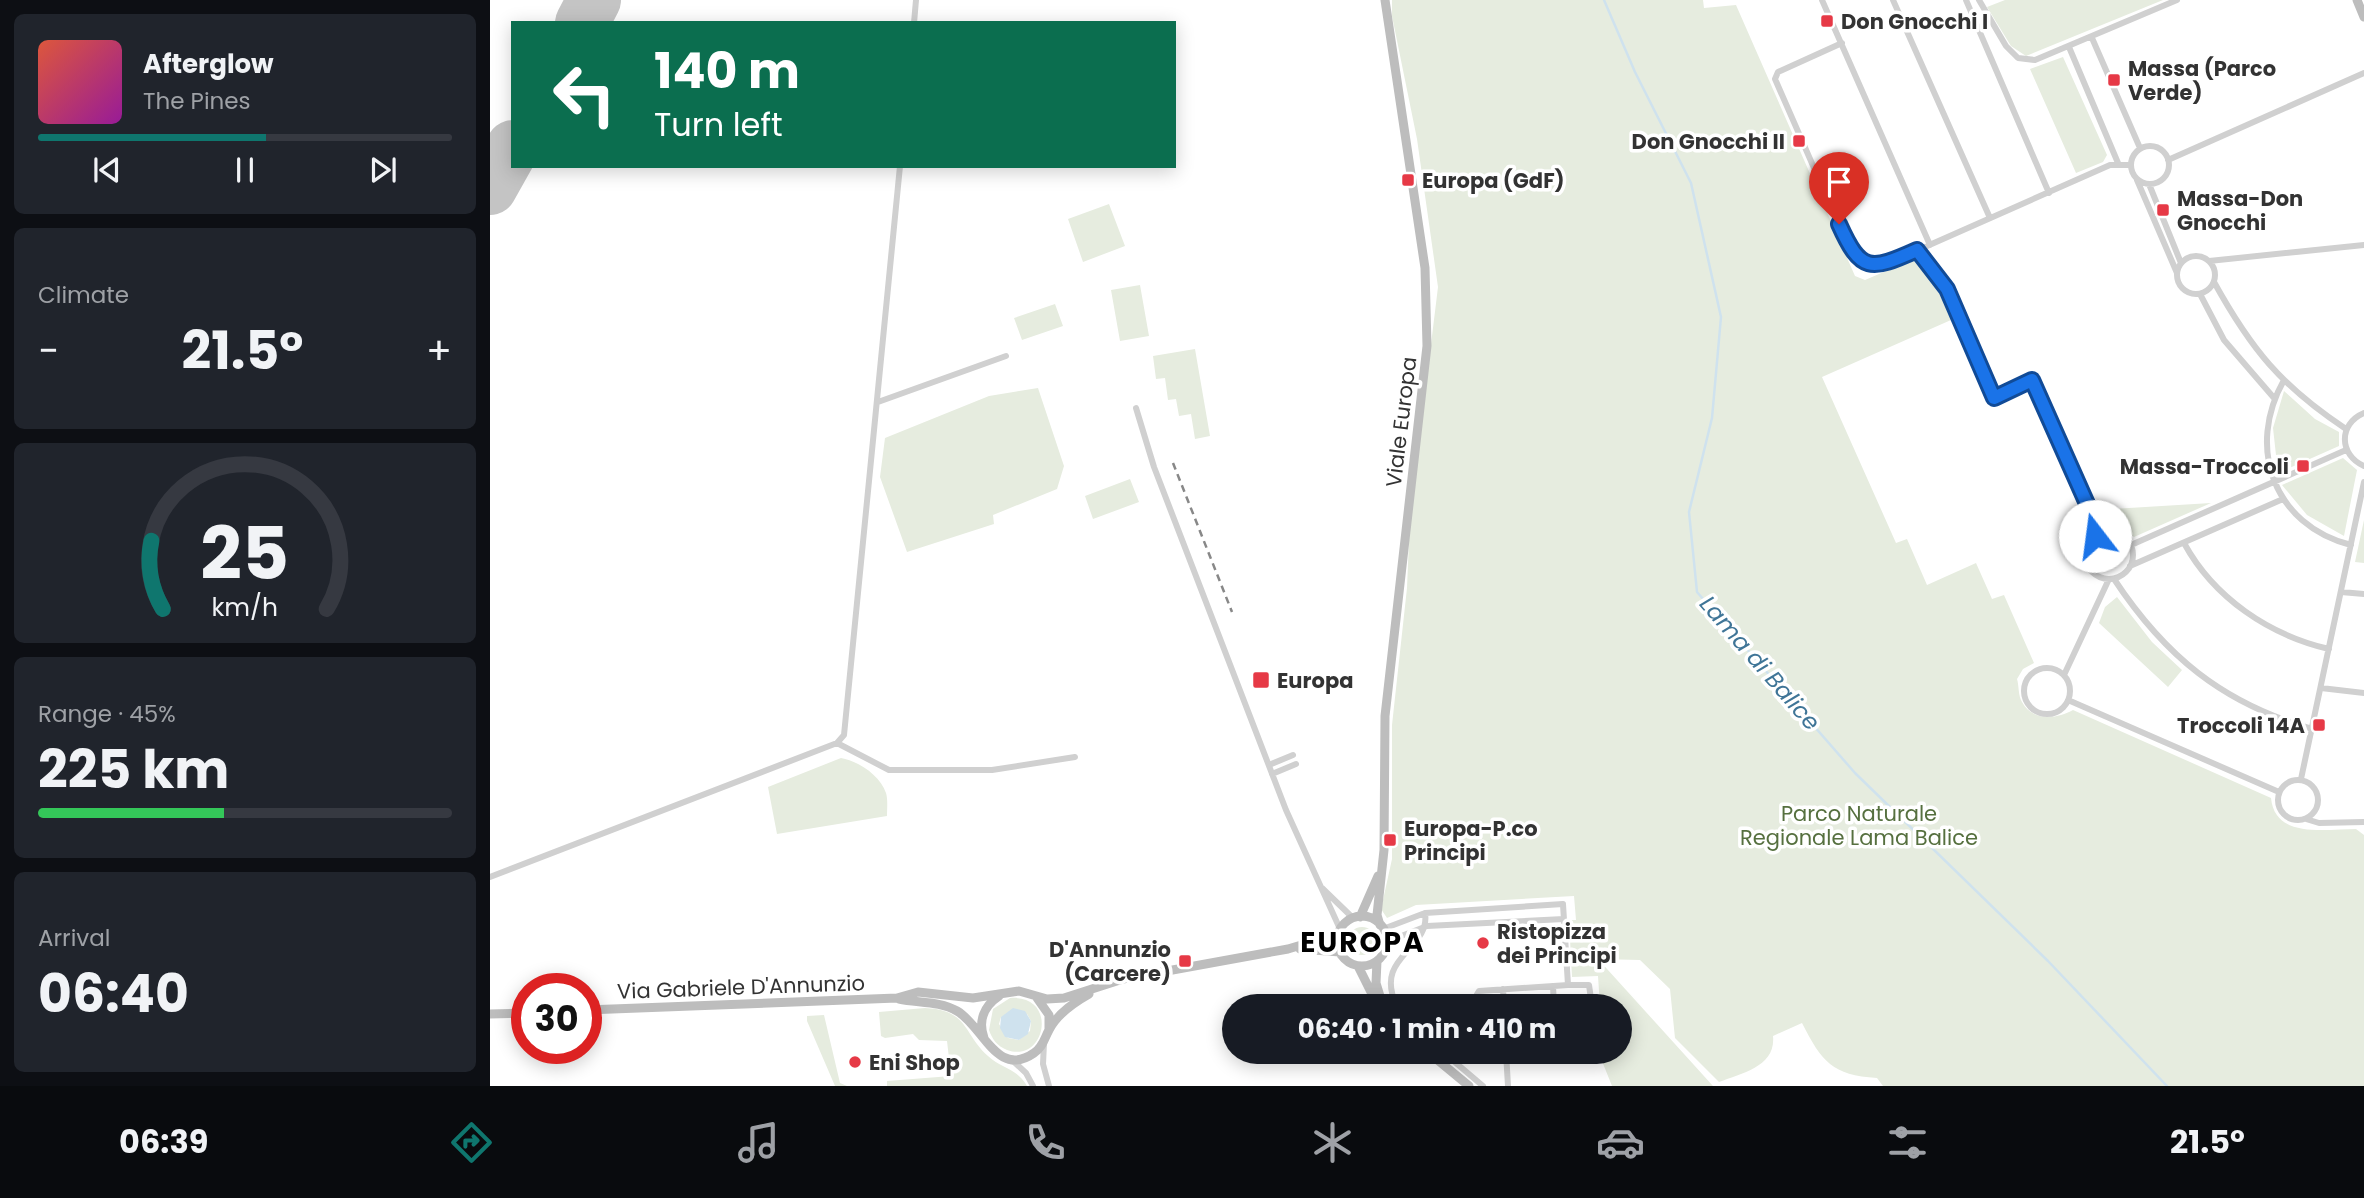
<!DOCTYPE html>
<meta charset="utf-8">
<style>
:root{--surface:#171b24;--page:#20242c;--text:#f1f3f6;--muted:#9ea1a6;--line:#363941;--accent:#0f766e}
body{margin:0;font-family:Poppins,sans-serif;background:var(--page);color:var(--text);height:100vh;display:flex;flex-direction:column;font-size:26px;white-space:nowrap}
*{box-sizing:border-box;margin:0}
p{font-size:23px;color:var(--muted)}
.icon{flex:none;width:38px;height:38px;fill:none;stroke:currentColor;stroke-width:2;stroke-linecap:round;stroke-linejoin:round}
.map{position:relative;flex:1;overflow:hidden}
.sheet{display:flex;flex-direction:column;gap:14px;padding:14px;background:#0d0f14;width:490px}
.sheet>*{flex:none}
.guide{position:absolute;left:21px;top:21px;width:665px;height:147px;border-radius:0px;box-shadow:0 4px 18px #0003;background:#0b6e4f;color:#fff;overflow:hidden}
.speed{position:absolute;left:21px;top:973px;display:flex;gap:14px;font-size:35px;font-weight:700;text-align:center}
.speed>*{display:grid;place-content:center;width:91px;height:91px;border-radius:50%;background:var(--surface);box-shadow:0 4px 18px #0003;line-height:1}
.speed .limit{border:10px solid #d22;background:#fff;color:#111}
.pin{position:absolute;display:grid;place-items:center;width:60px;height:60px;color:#fff;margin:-72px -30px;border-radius:50% 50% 50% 0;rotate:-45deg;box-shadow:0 0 7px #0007}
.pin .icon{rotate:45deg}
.me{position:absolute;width:77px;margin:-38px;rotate:345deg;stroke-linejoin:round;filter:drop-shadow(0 0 5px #0008)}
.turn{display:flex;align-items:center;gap:24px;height:147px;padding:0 28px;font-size:32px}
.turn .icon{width:91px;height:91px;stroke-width:2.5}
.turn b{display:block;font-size:49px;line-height:60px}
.big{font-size:52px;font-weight:700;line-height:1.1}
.sheet .card{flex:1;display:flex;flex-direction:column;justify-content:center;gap:10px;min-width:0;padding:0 24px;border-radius:10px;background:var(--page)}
.sheet .dial{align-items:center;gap:0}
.dial svg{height:182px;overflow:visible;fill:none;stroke:var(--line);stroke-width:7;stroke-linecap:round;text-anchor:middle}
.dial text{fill:var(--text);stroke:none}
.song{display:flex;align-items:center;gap:21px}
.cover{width:84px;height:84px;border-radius:10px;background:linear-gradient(135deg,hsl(10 70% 55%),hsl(300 70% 35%))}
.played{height:7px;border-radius:4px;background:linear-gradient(90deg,var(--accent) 55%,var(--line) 55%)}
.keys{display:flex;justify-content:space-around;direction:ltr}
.heat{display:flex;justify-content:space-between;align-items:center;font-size:38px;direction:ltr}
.charge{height:10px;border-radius:5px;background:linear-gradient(90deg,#34c759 45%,var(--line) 0)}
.trip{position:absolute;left:732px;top:994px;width:410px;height:70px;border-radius:35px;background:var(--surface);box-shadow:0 4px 18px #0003;font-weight:700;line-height:70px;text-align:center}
.dock{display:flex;height:112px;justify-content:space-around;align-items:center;background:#090b0e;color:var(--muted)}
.dock .icon{width:49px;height:49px}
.dock .selected{color:var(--accent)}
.dock b{font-size:32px;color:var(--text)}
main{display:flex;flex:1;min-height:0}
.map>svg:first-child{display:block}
</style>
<main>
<section class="sheet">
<div class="card">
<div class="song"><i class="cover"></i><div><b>Afterglow</b><p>The Pines</p></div></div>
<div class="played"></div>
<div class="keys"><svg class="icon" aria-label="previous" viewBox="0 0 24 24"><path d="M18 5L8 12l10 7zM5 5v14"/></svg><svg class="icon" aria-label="pause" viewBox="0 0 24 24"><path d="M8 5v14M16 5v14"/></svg><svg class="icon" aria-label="next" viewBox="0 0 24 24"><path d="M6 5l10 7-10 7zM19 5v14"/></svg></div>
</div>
<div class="card"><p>Climate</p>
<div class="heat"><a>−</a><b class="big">21.5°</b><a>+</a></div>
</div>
<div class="card dial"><svg viewBox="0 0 100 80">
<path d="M14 69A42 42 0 1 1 86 69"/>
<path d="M14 69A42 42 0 0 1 9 39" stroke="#0f766e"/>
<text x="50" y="56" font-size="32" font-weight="700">25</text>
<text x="50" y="72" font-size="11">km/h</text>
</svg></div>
<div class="card"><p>Range · 45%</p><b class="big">225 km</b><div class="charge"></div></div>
<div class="card"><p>Arrival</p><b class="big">06:40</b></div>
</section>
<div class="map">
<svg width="1874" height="1086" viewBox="0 0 1874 1086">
<rect width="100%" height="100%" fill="#fff"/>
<path fill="#e6ecdf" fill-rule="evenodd" d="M 902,0 L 1213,0 L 1214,8 L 1246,5 L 1365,276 L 1375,280 L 1424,259 L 1449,292 L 1461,320 L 1332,377 L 1406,543 L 1417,539 L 1437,585 L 1486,563 L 1502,599 L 1514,595 L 1544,663 L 1533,669 L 1527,679 C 1529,685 1528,696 1532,702 C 1543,722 1567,719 1583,710 L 1781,798 C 1785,839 1835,829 1866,829 L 1874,835 L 1874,1086 L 1393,1086 L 1387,1078 C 1342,1075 1332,1062 1312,1023 L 1283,1036 C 1286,1066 1253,1073 1229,1082 L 1185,1038 L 1180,989 L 1150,960 L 1108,959 L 1223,1086 L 1122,1086 L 1110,1056 L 1113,1052 L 1129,1052 L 1129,1006 L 1110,1006 L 1108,976 L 1082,977 L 1079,920 L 1086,920 L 1084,896 L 926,905 L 897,918 L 891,909 L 902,859 L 902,725 L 917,588 L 920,516 L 948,287 L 927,139 L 902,16 Z
M 1515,0 L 1673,0 L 1536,56 L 1521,46 L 1497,7 Z
M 1573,57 L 1617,155 L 1613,162 L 1586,173 L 1540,69 Z
M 619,204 L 635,246 L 593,262 L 578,219 Z
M 650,285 L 659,336 L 630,341 L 621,290 Z
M 565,304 L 573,326 L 532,340 L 524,318 Z
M 705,349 L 720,436 L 705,439 L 701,414 L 689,416 L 686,399 L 678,400 L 675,378 L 666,379 L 663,356 Z
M 548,388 L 574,466 L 567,489 L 503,515 L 504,524 L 417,552 L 390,477 L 395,438 L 499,396 Z
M 1794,391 L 1825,419 L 1849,432 L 1849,446 L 1788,473 L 1783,428 Z
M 1853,458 L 1867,470 L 1854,536 L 1817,515 L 1792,485 Z
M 640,479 L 649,502 L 603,519 L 595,496 Z
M 1721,503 L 1644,537 L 1631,527 L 1613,525 L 1606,510 Z
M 1874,520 L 1874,563 L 1865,562 Z
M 1627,597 L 1662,642 L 1692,670 L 1678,687 L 1609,623 L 1615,607 Z
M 351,758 C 368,761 390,775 396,793 C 398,799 397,809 397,816 L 287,834 L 278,787 Z
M858 941a14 14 0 1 1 28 0a14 14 0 1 1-28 0Z
M 520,998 C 569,994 556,1064 517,1050 C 507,1046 502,1039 499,1030 L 503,1009 ZM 537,1014 L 541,1021 L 540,1031 L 529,1040 L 518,1038 L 509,1024 L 511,1017 Z
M 435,1008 C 479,1010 473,1034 498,1056 C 512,1069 527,1068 537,1086 L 397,1086 L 397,1081 L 461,1076 L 457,1041 L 429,1040 L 423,1034 L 395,1038 L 391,1036 L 389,1012 Z
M 334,1015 L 350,1083 L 357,1086 L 345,1086 L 317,1021 L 317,1016 Z"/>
<path fill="#cfe2ee" d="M 523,1008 L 535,1011 L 541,1021 L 538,1034 L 529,1040 L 515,1037 L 510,1028 L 511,1017 Z"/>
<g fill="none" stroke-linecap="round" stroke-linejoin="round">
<path stroke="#cfe2ee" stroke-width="2.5" d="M 1114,0 L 1145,72 L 1201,183 L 1231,317 L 1222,418 L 1199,512 L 1207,592 L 1365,773 L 1558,961 L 1677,1086"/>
<path stroke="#c4c4c4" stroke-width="54" d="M 92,23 L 104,0
M 0,188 L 23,147"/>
<path stroke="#d0d0d0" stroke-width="6" d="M 1332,0 L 1440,245
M 1403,0 L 1500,218
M 1476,0 L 1559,193
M 1489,0 L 1516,46 L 1528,58 L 1545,60 L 1687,0
M 424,23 L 426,0
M 1602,38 L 1650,148
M 1352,43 L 1288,72 L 1285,79 L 1359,248 C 1368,261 1376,266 1392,266 L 1620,165 L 1641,165
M 1579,47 L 1628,163
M1641 165a19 19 0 1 1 38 0a19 19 0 1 1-38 0Z
M 1678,160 L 1874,73
M 1647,180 L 1687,273
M 1659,184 L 1691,263
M 1427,251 L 1457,290 L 1504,398 L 1542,380 L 1610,533
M1687 275a19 19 0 1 1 38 0a19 19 0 1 1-38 0Z
M 1719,261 L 1874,245
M 1724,282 C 1761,349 1791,386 1856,429
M 1710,294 L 1734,340 L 1784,398
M 1794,380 C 1756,447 1783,525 1861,545
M 388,402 L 516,356
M 646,408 L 664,467 L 796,810 L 850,929
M 1874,413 C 1848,424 1849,455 1874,466
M1595 555a24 24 0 1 1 48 0a24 24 0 1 1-48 0Z
M 1694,543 C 1724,598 1779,635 1839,649
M 1641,545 L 1856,450
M 1640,566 L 1793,499
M 1624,579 C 1675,656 1732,703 1822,729
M 1851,592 L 1874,594
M1534 691a23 23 0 1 1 46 0a23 23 0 1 1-46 0Z
M 1574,675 L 1619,579
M 1831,688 L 1874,693
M 1578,700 L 1789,792
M 347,743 L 399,770 L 502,770 L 585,757
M 779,765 L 803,755
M 782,774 L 806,764
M 1811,779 L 1874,482
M1788 800a20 20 0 1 1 40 0a20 20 0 1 1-40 0Z
M 1816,819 L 1829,823 L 1874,822
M 0,877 L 347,743 L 354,735 L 410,166
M 832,888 L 863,918
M 893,929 L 935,913 L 1073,904 L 1078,985 L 989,991 L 980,1006
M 896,942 L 937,926 L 1074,919
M 1078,985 L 1099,985 L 1102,1006
M 1063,986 L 1064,1006
M 1013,989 L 1014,1006
M 907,1006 C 882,956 941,950 935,913
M 554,1043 L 553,1064 L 559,1086
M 953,1052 L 993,1086
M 1016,1052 L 1018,1086
M 522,1060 L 536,1073 L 543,1086"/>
<path stroke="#bdbdbd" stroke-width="9" d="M 1867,0 L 1874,17
M847 941a25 25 0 1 1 50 0a25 25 0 1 1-50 0Z
M 870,917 L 888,876
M 890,925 L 887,915 L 894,850 L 895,716 L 937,346 L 935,268 L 895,0
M 810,949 L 850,952
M 887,961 L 886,983 L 893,1006
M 868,966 L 888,1006
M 547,998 L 559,1015 L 559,1029
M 409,999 C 428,1003 450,1001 467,1011 C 493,1026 507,1079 544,1053 C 553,1047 554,1039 559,1030 C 567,1014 583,1003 599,994
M 96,1010 L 407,998 L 428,992 L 483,998 L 529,991 L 557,999 L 574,998 L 633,979 L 798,949 L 848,934
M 0,1014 L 37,1013
M 494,1038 C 488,1021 494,1006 509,996
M 938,1052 L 979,1086"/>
<path stroke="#888" stroke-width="2.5" stroke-dasharray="7 5" stroke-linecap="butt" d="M 683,463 L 742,612"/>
</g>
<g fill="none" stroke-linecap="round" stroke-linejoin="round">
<defs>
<path id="route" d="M 1349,224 C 1371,273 1380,271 1427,250 L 1457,289 L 1504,398 L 1542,380 L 1610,533 L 1605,536"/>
</defs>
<use href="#route" stroke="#114b97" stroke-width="18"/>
<use href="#route" stroke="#1a73e8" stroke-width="12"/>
</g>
<g fill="#e63946" stroke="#fff" stroke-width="2.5">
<rect x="1330" y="14" width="14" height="14" rx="3.5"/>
<rect x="1617" y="73" width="14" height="14" rx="3.5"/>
<rect x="1302" y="134" width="14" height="14" rx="3.5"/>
<rect x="911" y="173" width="14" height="14" rx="3.5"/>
<rect x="1666" y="203" width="14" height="14" rx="3.5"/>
<rect x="1806" y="459" width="14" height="14" rx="3.5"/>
<rect x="762" y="671" width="18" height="18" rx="3.5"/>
<rect x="1822" y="718" width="14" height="14" rx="3.5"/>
<rect x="893" y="833" width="14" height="14" rx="3.5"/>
<circle cx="993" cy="943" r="7"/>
<rect x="688" y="954" width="14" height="14" rx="3.5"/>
<circle cx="365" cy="1062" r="7"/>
</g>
<g text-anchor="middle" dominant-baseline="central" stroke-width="7" stroke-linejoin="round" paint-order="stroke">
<g font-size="21" font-weight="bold" fill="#333" stroke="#fff" text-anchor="start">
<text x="1351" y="21">Don Gnocchi I</text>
<text x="1638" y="68">Massa (Parco<tspan x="1638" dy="24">Verde)</tspan></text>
<text x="1295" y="141" text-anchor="end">Don Gnocchi II</text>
<text x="932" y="180">Europa (GdF)</text>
<text x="1687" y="198">Massa-Don<tspan x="1687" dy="24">Gnocchi</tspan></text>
<text x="1799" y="466" text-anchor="end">Massa-Troccoli</text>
<text x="787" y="680">Europa</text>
<text x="1815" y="725" text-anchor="end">Troccoli 14A</text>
<text x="914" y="828">Europa-P.co<tspan x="914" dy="24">Principi</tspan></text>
<text x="1007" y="931">Ristopizza<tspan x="1007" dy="24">dei Principi</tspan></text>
<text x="681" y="949" text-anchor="end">D'Annunzio<tspan x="681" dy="24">(Carcere)</tspan></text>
<text x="379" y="1062">Eni Shop</text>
</g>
<g font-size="21" fill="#333" stroke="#fff">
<text transform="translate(911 422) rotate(-83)">Viale Europa</text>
<text transform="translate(251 987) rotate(-2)">Via Gabriele D'Annunzio</text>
</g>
<g font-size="21" fill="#56703f" stroke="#fff">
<text x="1369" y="813">Parco Naturale<tspan x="1369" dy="24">Regionale Lama Balice</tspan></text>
</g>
<g font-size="23" font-style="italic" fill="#3f7597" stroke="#fff">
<text transform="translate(1270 663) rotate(49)">Lama di Balice</text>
</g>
<g font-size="28" font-weight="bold" letter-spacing="2" fill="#000" stroke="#fff">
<text x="873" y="942">EUROPA</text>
</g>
</g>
</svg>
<div class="speed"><div class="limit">30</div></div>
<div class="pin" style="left:1349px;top:224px;background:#d93025"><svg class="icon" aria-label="arrive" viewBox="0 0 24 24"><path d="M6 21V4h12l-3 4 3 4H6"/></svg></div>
<svg class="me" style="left:1605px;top:536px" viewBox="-20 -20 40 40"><circle r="19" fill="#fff"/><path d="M0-13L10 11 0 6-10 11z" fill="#1a73e8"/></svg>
<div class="trip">06:40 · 1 min · 410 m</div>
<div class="guide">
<div class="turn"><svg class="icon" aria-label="left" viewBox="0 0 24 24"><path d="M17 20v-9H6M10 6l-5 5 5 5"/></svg><div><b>140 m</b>Turn left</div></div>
</div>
</div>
</main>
<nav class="dock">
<b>06:39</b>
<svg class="icon selected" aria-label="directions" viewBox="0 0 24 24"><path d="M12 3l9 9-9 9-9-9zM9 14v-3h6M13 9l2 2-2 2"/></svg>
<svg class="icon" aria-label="music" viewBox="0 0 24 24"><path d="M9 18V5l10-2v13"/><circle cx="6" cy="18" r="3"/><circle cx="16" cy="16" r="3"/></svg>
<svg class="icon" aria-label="phone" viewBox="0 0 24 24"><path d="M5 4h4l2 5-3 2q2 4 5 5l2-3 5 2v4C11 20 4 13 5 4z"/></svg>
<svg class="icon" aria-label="climate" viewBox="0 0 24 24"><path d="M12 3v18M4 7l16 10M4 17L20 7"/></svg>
<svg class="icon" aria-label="car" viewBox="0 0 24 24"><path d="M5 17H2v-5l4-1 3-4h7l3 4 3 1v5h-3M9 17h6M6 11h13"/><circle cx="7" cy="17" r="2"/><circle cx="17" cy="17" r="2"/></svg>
<svg class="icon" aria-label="filters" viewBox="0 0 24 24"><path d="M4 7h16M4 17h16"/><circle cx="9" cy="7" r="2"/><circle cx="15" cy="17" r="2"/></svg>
<b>21.5°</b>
</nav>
